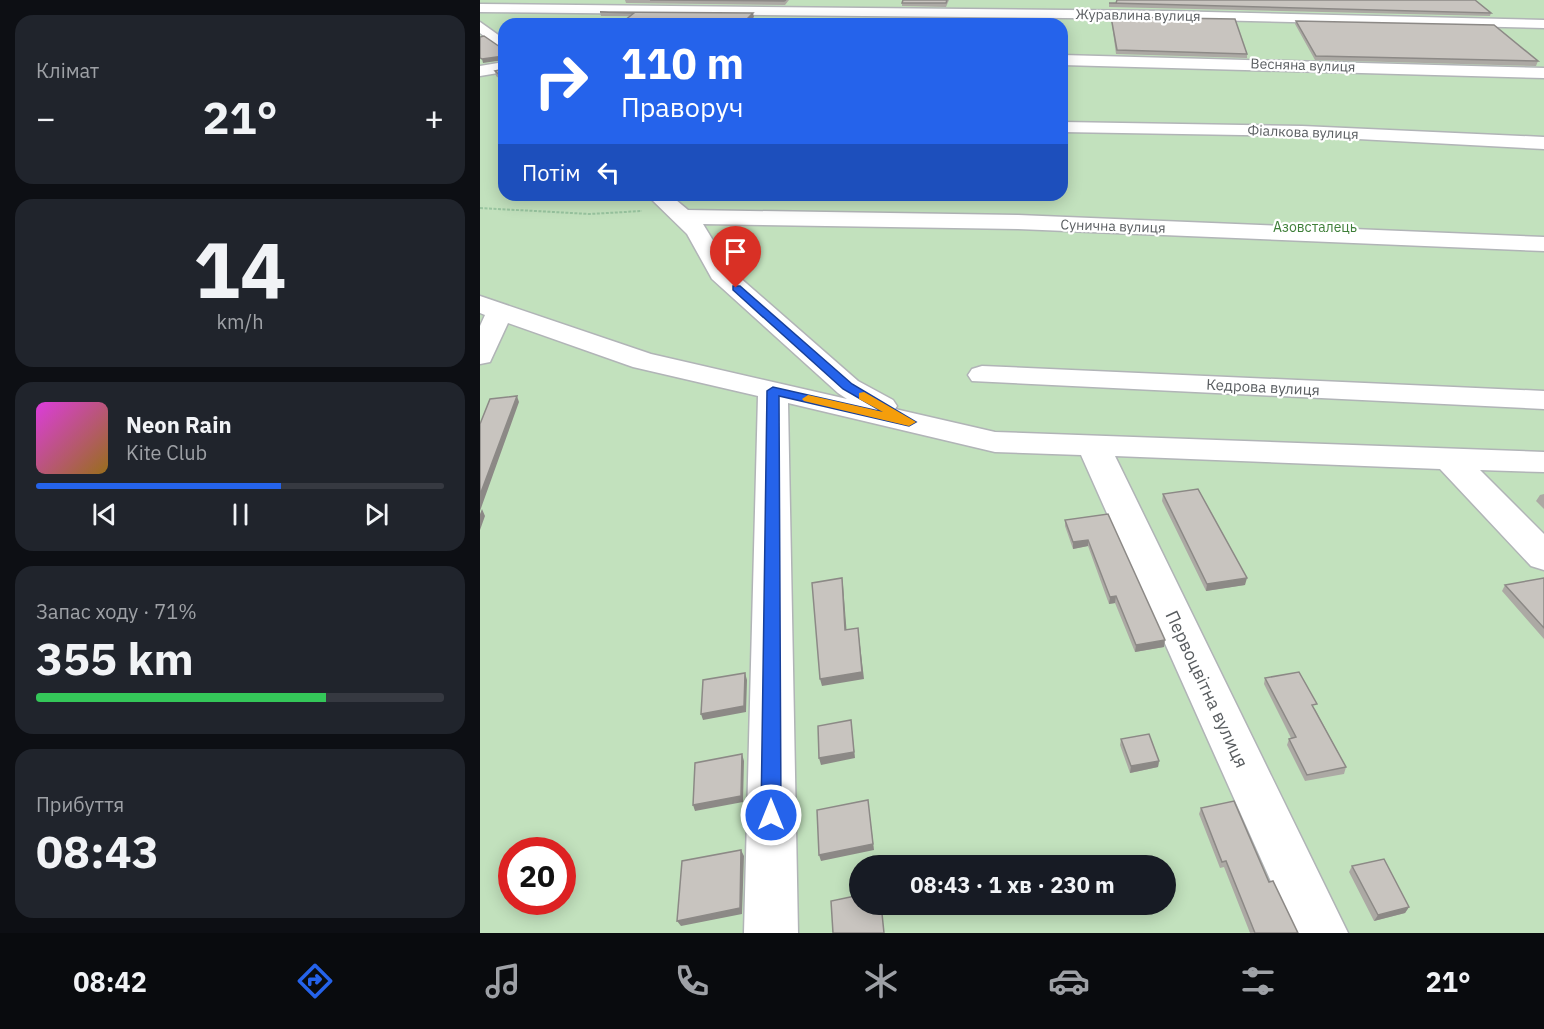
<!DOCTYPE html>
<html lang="uk">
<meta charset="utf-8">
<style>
:root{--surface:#171b24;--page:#20242c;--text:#f1f3f6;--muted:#9ea1a6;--line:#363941;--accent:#2563eb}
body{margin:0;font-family:"IBM Plex Sans",sans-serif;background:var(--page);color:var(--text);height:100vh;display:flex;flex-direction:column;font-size:22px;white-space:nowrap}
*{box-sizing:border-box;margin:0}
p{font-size:20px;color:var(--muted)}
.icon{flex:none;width:33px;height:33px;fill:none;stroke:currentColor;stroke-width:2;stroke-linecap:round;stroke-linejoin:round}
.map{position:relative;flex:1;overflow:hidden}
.sheet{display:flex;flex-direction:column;gap:15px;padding:15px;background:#0d0f14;width:480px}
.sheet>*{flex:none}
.hud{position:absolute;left:18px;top:18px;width:570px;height:183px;border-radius:18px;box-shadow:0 3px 15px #0003;background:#2563eb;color:#fff;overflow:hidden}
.speed{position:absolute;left:18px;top:837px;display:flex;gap:12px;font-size:30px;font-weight:700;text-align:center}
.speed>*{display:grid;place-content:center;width:78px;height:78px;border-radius:50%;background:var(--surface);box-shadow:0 3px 15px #0003;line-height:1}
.speed .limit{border:9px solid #d22;background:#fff;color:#111}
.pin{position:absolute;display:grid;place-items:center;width:51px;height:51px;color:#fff;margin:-62px -26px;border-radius:50% 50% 50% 0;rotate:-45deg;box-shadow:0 0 6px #0007}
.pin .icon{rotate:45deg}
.me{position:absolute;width:66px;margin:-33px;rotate:0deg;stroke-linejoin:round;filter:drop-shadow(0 0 4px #0008)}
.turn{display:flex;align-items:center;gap:21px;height:126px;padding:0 24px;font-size:27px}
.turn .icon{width:78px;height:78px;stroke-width:2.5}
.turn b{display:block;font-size:42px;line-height:51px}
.then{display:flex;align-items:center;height:57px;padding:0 24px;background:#0003;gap:12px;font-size:22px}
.big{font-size:45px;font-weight:800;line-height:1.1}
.sheet .card{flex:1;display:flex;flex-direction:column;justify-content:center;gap:9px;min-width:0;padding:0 21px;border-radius:18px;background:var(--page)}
.sheet .dial{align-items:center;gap:0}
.dial b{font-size:78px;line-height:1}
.song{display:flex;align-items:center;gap:18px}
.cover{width:72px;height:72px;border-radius:9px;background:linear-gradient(135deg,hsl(300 70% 55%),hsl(40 70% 35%))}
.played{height:6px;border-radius:3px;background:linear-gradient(90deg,var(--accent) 60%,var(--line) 60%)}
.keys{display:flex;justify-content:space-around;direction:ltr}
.heat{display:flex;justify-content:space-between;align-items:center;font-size:33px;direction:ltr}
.charge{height:9px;border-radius:4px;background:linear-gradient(90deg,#34c759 71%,var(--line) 0)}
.trip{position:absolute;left:369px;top:855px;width:327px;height:60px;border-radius:30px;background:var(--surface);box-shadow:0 3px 15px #0003;font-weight:800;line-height:60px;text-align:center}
.dock{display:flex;height:96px;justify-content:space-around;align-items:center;background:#090b0e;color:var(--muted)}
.dock .icon{width:42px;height:42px}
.dock .on{color:var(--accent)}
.dock b{font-size:27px;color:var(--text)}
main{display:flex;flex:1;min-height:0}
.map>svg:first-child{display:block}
</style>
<main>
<section class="sheet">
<div class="card"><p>Клімат</p>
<div class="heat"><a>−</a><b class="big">21°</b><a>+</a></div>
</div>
<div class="card dial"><b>14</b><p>km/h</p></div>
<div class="card">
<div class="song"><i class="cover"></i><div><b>Neon Rain</b><p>Kite Club</p></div></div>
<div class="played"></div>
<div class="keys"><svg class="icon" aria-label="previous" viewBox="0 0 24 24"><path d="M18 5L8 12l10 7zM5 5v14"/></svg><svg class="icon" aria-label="pause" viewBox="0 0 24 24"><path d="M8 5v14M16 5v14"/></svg><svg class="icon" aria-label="next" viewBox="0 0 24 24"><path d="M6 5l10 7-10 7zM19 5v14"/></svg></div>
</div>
<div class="card"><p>Запас ходу · 71%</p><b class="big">355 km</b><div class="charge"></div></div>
<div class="card"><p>Прибуття</p><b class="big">08:43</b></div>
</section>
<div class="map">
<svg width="1064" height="933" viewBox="0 0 1064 933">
<rect width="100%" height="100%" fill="#ebe7e0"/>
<path fill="#c2e1bd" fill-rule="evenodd" d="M 0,0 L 1064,0 L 1064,933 L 0,933 ZM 24,24 L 582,24 L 582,195 L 24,195 ZM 32,850 L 82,850 L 82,902 L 32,902 ZM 380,866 L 686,866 L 686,904 L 380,904 Z"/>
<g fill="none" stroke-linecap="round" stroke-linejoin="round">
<defs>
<path id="minor" d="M 0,4 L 685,11 L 1064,20 L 1064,28 L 685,19 L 0,12 Z
M 0,22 L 24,39 L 24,51 L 0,33 Z
M 582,55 L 1064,68 L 1064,78 L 582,65 Z
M 24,62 L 24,72 L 0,76 L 0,66 Z
M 582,122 L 822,126 L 1064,137 L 1064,149 L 822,136 L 582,132 Z
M 167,195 L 190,195 L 208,210 L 538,215 L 1064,237 L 1064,251 L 538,229 L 223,224 L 251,270 L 378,381 L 413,400 L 417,406 L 415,409 L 515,432 L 1064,452 L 1064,472 L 1000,470 L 1064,534 L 1064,570 L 1051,566 L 960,469 L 635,456 L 868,933 L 814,933 L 601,455 L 515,452 L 308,403 L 318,933 L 264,933 L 278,396 L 153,367 L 28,323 L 10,362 L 0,364 L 0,326 L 5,315 L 0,313 L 0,296 L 171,354 L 367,399 L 358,393 L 232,279 L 207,234 Z
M 502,366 L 1064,391 L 1064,409 L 492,381 L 488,375 L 492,369 Z"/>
</defs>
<use href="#minor" stroke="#b1b4b7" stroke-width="3"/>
<path stroke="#98c49f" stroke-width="2" stroke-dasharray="3 1.5" stroke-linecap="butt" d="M 0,208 L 110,214 L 162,211"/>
<use href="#minor" fill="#fff" fill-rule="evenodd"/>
</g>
<path fill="#aca9a4" d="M 145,0 L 309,0 L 305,5 L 146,3 Z
M 423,0 L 469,0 L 466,7 L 422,6 L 422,3 Z
M 629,3 L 1011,13 L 1010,16 L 629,7 Z
M 120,12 L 274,17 L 121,16 Z
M 631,17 L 767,54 L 767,58 L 636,54 Z
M 816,21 L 1058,61 L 1056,66 L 835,60 L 815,24 Z
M 24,69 L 24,82 L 16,76 L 15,71 Z
M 683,494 L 765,585 L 726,591 L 682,501 Z
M 1064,494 L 1064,509 L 1056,501 L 1060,495 Z
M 628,514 L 684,647 L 655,652 L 635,603 L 629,604 L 608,546 L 593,549 L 585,526 L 585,520 Z
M 1064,578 L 1064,639 L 1022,591 L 1025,585 Z
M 785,678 L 835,709 L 866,767 L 864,774 L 825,781 L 807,745 L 809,739 L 811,738 L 784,684 Z
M 641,739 L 679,761 L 678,767 L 650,773 L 640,745 Z
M 721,808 L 789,882 L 818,933 L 770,933 L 744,867 L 740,868 L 719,814 Z
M 872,866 L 929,907 L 925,913 L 894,921 L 869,872 Z"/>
<path fill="#8c8986" d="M 273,13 L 274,17 L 267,24 L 262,24 Z
M 24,56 L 24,60 L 3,63 L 2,59 Z
M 37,396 L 39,402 L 0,511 L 0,495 Z
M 2,509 L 5,516 L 0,530 L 0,514 Z
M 608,540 L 608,546 L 593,549 L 593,542 Z
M 362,578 L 363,585 L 367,636 L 365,630 Z
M 767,578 L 765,585 L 726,591 L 727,584 Z
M 636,596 L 635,603 L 629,604 L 630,597 Z
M 378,628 L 384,679 L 342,686 L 340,679 Z
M 685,640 L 684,647 L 655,652 L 656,645 Z
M 265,673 L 267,680 L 266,712 L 223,720 L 221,714 Z
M 371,720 L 375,758 L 341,765 L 339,758 Z
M 262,754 L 264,761 L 263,802 L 215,811 L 213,805 Z
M 679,761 L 678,767 L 650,773 L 651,766 Z
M 388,800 L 394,850 L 341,861 L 339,855 Z
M 261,850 L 264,856 L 262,914 L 201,926 L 197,921 Z
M 929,907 L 925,913 L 894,921 L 898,915 Z"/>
<path fill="#c8c4bf" stroke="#8c8986" stroke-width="1.5" d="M 170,0 L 306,0 L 304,1 Z
M 423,0 L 467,0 L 466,3 L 422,3 Z
M 637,0 L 995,0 L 1011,13 L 629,3 L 636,3 Z
M 120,12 L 273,13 L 262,24 L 140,24 L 154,13 Z
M 631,17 L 755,19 L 767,54 L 637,50 Z
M 816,21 L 1014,25 L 1058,61 L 836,56 Z
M 24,33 L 24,56 L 2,59 L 0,58 L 0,37 L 4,36 L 23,49 Z
M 24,69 L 24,79 L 15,71 Z
M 37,396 L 0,495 L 0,424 L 10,399 Z
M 718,489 L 767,578 L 727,584 L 683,494 Z
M 628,514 L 685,640 L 656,645 L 636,596 L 630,597 L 608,540 L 593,542 L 585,520 Z
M 362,578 L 365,630 L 378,628 L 382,672 L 340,679 L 332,583 Z
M 1064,578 L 1064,628 L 1025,585 Z
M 819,672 L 837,704 L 832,705 L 866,767 L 827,775 L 809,739 L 816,737 L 785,678 Z
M 265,673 L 264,706 L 221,714 L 223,680 Z
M 371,720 L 374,752 L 339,758 L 338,726 Z
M 669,734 L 679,761 L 651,766 L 641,739 Z
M 262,754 L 261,796 L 213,805 L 215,763 Z
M 388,800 L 393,844 L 339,855 L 337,810 Z
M 754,801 L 789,882 L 793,881 L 818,933 L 775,933 L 746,861 L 742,862 L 721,808 Z
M 261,850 L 260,908 L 197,921 L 202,861 Z
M 904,859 L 929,907 L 898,915 L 872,866 Z
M 380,895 L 380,904 L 401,904 L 404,933 L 353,933 L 351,901 Z"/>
<path fill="#2563eb" stroke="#184099" stroke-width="1.5" d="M 253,286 L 260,286 L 372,384 L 436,422 L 429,426 L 299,396 L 301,815 L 298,822 L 291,824 L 284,822 L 281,815 L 287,391 L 293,387 L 403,412 L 363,389 L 253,290 Z"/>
<path fill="#f59e0b" d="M 384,392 L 436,422 L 429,426 L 324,401 L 322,399 L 328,395 L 403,412 L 379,399 L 379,393 Z"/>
<g text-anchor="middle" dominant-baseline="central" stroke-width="4.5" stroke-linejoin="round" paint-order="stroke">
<g font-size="14" fill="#595d60" stroke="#fff">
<text transform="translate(658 15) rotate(1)">Журавлина вулиця</text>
<text transform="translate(823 65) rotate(2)">Весняна вулиця</text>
<text transform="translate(823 132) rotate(2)">Фіалкова вулиця</text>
<text transform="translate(633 226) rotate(2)">Сунична вулиця</text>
</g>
<g font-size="14" fill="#3f7f39" stroke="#fff">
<text x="835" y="227">Азовсталець</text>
</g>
<g font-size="15" fill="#595d60" stroke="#fff">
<text transform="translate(783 387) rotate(3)">Кедрова вулиця</text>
</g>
<g font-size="18" fill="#595d60" stroke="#fff">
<text transform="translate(727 689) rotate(65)">Первоцвітна вулиця</text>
</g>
</g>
</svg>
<div class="speed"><div class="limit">20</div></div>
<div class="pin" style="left:256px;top:288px;background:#d93025"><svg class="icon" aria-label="arrive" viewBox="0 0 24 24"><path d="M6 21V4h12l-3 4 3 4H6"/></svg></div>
<svg class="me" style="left:291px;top:815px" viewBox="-20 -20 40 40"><circle r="17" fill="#2563eb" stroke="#fff" stroke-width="3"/><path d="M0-11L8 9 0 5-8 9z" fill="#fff"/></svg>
<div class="trip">08:43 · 1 хв · 230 m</div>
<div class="hud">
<div class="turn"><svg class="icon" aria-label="right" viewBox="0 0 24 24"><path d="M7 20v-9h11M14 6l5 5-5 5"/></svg><div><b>110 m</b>Праворуч</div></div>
<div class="then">Потім<svg class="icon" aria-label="left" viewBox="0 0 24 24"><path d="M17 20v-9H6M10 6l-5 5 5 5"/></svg></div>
</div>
</div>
</main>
<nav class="dock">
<b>08:42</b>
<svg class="icon on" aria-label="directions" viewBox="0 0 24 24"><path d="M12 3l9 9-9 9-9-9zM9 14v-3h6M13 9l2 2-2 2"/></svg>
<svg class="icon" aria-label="music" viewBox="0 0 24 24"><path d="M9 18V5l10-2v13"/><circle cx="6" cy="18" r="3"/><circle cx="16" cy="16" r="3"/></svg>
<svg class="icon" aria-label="phone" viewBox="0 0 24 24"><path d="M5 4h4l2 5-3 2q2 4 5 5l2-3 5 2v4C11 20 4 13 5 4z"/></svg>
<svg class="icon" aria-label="climate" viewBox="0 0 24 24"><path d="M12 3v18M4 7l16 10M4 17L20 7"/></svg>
<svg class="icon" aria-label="car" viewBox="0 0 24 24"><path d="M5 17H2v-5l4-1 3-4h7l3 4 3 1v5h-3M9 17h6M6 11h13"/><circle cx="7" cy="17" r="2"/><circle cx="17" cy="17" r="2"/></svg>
<svg class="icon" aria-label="filters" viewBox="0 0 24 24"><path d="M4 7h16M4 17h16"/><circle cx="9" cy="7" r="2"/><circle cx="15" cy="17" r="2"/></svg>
<b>21°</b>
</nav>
